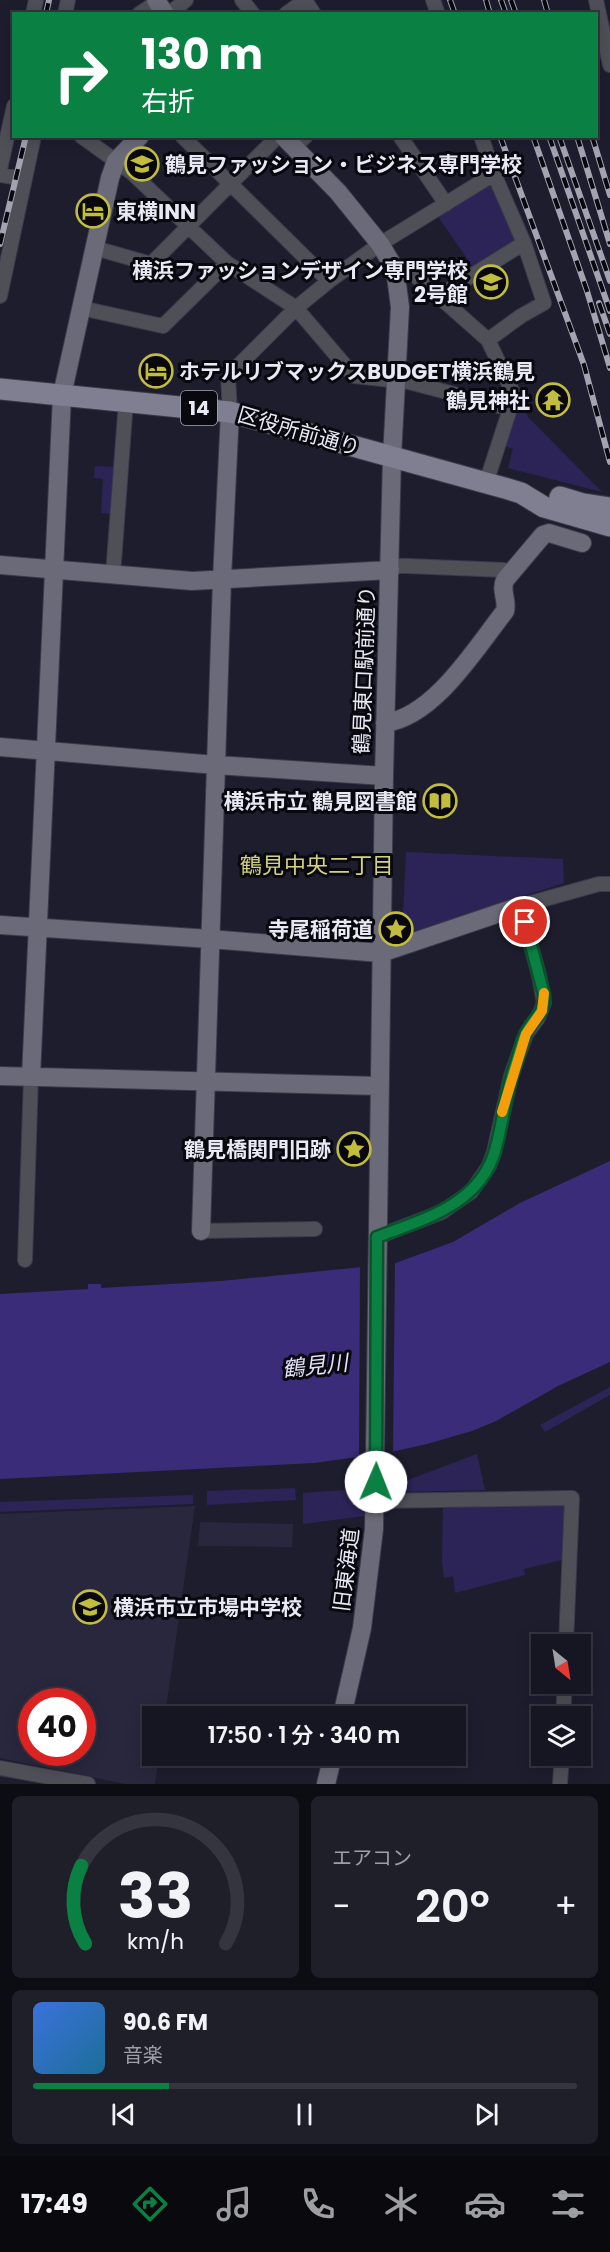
<!DOCTYPE html>
<html lang="ja">
<meta charset="utf-8">
<style>
:root{--surface:#161622;--page:#1f1f2a;--text:#f1f3f6;--muted:#9e9fa5;--line:#353540;--accent:#0b8043}
body{margin:0;font-family:Poppins,"Noto Sans JP",sans-serif;background:var(--page);color:var(--text);height:100vh;display:flex;flex-direction:column;font-size:22px;white-space:nowrap}
*{box-sizing:border-box;margin:0}
p{font-size:20px;color:var(--muted)}
.icon{flex:none;width:33px;height:33px;fill:none;stroke:currentColor;stroke-width:2;stroke-linecap:round;stroke-linejoin:round}
.map{position:relative;height:1784px;overflow:hidden}
.side{display:flex;flex-direction:column;gap:12px;padding:12px;background:#0c0c13;flex:1}
.side>*{flex:none}
.hud{position:absolute;left:12px;top:12px;width:586px;height:126px;border-radius:0px;box-shadow:0 3px 15px #0003,0 0 0 2px var(--line);background:#0b8043;color:#fff;overflow:hidden}
.needle{width:39px;rotate:150deg}
.fabs{position:absolute;left:531px;top:1634px;display:grid;gap:12px}
.fabs a{display:grid;place-items:center;width:60px;height:60px;border-radius:0px;background:var(--surface);box-shadow:0 3px 15px #0003,0 0 0 2px var(--line);font-size:30px}
.speed{position:absolute;left:18px;top:1688px;display:flex;gap:12px;font-size:30px;font-weight:700;text-align:center}
.speed>*{display:grid;place-content:center;width:78px;height:78px;border-radius:50%;background:var(--surface);box-shadow:0 3px 15px #0003,0 0 0 2px var(--line);line-height:1}
.speed .limit{border:9px solid #d22;background:#fff;color:#111}
.pin{position:absolute;display:grid;place-items:center;width:51px;height:51px;color:#fff;margin:-26px;border:3px solid #fff;border-radius:50%;box-shadow:0 2px 6px #0007}
.me{position:absolute;width:66px;margin:-33px;rotate:1deg;stroke-linejoin:round;filter:drop-shadow(0 0 4px #0008)}
.turn{display:flex;align-items:center;gap:21px;height:126px;padding:0 30px;font-size:27px}
.turn .icon{width:78px;height:78px;stroke-width:2.5}
.turn b{display:block;font-size:42px;line-height:51px}
.big{font-size:45px;font-weight:600;line-height:1.1}
.side .tile{flex:1;display:flex;flex-direction:column;justify-content:center;gap:9px;min-width:0;padding:0 21px;border-radius:9px;background:var(--page)}
.side .dial{align-items:center;gap:0}
.dial svg{height:156px;overflow:visible;fill:none;stroke:var(--line);stroke-width:7;stroke-linecap:round;text-anchor:middle}
.dial text{fill:var(--text);stroke:none}
.song{display:flex;align-items:center;gap:18px}
.cover{width:72px;height:72px;border-radius:9px;background:linear-gradient(135deg,hsl(220 70% 55%),hsl(200 70% 35%))}
.played{height:6px;border-radius:3px;background:linear-gradient(90deg,var(--accent) 25%,var(--line) 25%)}
.keys{display:flex;justify-content:space-around;direction:ltr}
.heat{display:flex;justify-content:space-between;align-items:center;font-size:33px;direction:ltr}
.side .tiles{flex:1;display:grid;gap:12px;grid-template-columns:1fr 1fr}
.tile:last-child{grid-column:span 2}
.trip{position:absolute;left:142px;top:1706px;width:324px;height:60px;border-radius:0px;background:var(--surface);box-shadow:0 3px 15px #0003,0 0 0 2px var(--line);font-weight:600;line-height:60px;text-align:center}
.tabs{display:flex;height:96px;justify-content:space-around;align-items:center;background:#09090e;color:var(--muted)}
.tabs .icon{width:42px;height:42px}
.tabs .active{color:var(--accent)}
.tabs b{font-size:27px;color:var(--text)}
.map>svg:first-child{display:block}
</style>
<div class="map">
<svg width="610" height="1784" viewBox="0 0 610 1784">
<rect width="100%" height="100%" fill="#1e1d2e"/>
<path fill="#28273d" fill-rule="evenodd" d="M 195,1506 L 165,1716 L 153,1716 L 153,1755 L 159,1755 L 155,1784 L 125,1784 L 0,1758 L 0,1514 ZM 32,1701 L 82,1701 L 82,1752 L 32,1752 Z
M 200,1522 L 293,1524 L 292,1547 L 198,1546 Z"/>
<path fill="#2c2456" d="M 491,180 L 517,242 L 475,270 L 437,215 Z
M 519,395 L 528,417 L 602,492 L 508,468 L 513,449 L 502,445 Z
M 95,466 L 117,467 L 114,514 L 101,513 L 103,479 L 94,478 Z
M 406,852 L 563,859 L 564,883 L 402,935 Z
M 610,1387 L 610,1395 L 545,1432 L 540,1425 Z
M 477,1454 L 485,1490 L 393,1492 L 393,1483 L 400,1483 Z
M 295,1488 L 296,1500 L 207,1505 L 207,1491 Z
M 357,1489 C 369,1494 366,1504 364,1516 L 303,1524 L 303,1493 Z
M 193,1495 L 193,1504 L 0,1512 L 0,1502 Z
M 566,1504 L 566,1559 L 524,1569 L 525,1575 L 455,1593 L 453,1576 L 444,1578 L 442,1562 L 443,1508 Z"/>
<path fill="#3a2c78" d="M 610,1161 L 610,1362 L 558,1386 L 496,1421 L 472,1431 L 427,1444 L 387,1453 L 314,1463 L 0,1479 L 0,1294 L 88,1289 L 88,1284 L 101,1284 L 101,1288 L 221,1281 L 393,1264 L 453,1242 L 520,1203 Z"/>
<path fill="#1e1d2e" d="M 395,1260 L 393,1455 L 359,1460 L 360,1264 Z"/>
<g fill="none" stroke-linecap="round" stroke-linejoin="round">
<defs>
<path id="street" d="M 242,0 L 253,14
M 305,0 L 314,14
M 433,0 L 438,14
M 596,0 L 610,65
M 33,14 L 36,0
M 65,14 L 68,0
M 139,14 L 157,2
M 169,14 L 186,0
M 286,14 L 305,0
M 81,136 L 131,172 L 227,263 L 296,308 L 354,376 L 409,382 L 510,409 L 486,483
M 182,136 L 329,281
M 400,136 L 446,204
M 481,136 L 494,174 L 524,243 L 544,303 L 521,316 L 488,340
M 294,147 L 306,136
M 0,169 L 14,106
M 0,175 L 25,179
M 95,248 L 151,264 L 278,136
M 395,269 L 410,271 L 488,340 L 515,397 L 510,409
M 0,296 L 34,136
M 439,296 L 524,243
M 81,308 L 163,326 L 227,263
M 230,412 L 228,376 L 296,308 L 329,281 L 380,244 L 494,174
M 390,570 L 399,566 L 408,566 L 504,570 L 509,574
M 113,575 L 126,401
M 201,1231 L 315,1229
M 377,1237 L 442,1212 L 471,1192 L 489,1166 L 494,1152 L 511,1076 L 526,1034 L 538,1018 L 544,1003 L 539,975 L 520,906 L 599,884 L 610,884
M 25,1260 L 31,1077
M 375,1501 L 572,1498 L 566,1644
M 563,1716 L 565,1683
M 0,1768 L 88,1784
M 560,1784 L 562,1755"/>
<path id="secondary" d="M 156,0 L 165,14
M 283,136 L 338,192 L 380,244 L 395,269 L 400,307 L 392,457 L 384,776 L 374,1529 L 362,1628 L 342,1716
M 0,565 L 192,581 L 390,570
M 385,723 C 434,717 476,648 505,611 C 508,600 500,591 505,580 L 543,535 L 549,533 L 582,543
M 0,747 L 216,765 L 384,776
M 0,925 L 210,939 L 381,953 L 520,906
M 0,1076 L 379,1086
M 31,1077 L 62,395 L 110,178 L 116,161 L 140,136
M 201,1231 L 222,579 L 230,412
M 326,1784 L 333,1755"/>
<path id="primary" d="M 0,389 L 230,412 L 508,489 L 521,493 L 544,507 L 610,526
M 560,497 L 583,504 L 610,508"/>
</defs>
<use href="#street" stroke="#3a3a4a" stroke-width="16"/>
<use href="#secondary" stroke="#3a3a4a" stroke-width="20"/>
<use href="#primary" stroke="#3a3a4a" stroke-width="23"/>
<use href="#street" stroke="#4f4f58" stroke-width="14"/>
<use href="#secondary" stroke="#6b6a78" stroke-width="18"/>
<use href="#primary" stroke="#7f7f91" stroke-width="21"/>
<defs>
<path id="rail" d="M 450,0 L 455,14
M 486,0 L 490,14
M 501,0 L 506,14
M 511,0 L 516,14
M 544,0 L 548,14
M 46,14 L 49,0
M 500,136 L 584,365 L 610,462
M 533,136 L 587,291 L 610,368
M 549,136 L 610,311
M 559,136 L 610,281
M 577,136 L 610,244
M 592,136 L 610,195
M 0,244 L 26,136
M 599,303 L 610,334"/>
</defs>
<use href="#rail" stroke="#a4a3b1" stroke-width="6"/>
<use href="#rail" stroke="#09080f" stroke-width="4" stroke-dasharray="11" stroke-linecap="butt"/>
</g>
<g fill="none" stroke-linecap="round" stroke-linejoin="round">
<defs>
<path id="route" d="M 376,1482 L 377,1237 C 424,1219 479,1205 495,1151 C 503,1123 505,1094 515,1066 C 519,1055 521,1041 527,1031 C 535,1017 545,1013 544,995 L 525,922"/>
</defs>
<use href="#route" stroke="#07532c" stroke-width="15"/>
<use href="#route" stroke="#0b8043" stroke-width="10"/>
<path stroke="#f59e0b" stroke-width="10" d="M 502,1112 L 526,1034 L 542,1011 L 544,993"/>
</g>
<defs>
<symbol id="university-ring" viewBox="-11 -11 22 22"><circle r="9.5" fill="#09080f" stroke="#c2bd3f" stroke-width="1.5"/><path d="M0-5L7-2L0 1L-7-2ZM-4 1L0 2.5L4 1V4Q0 6-4 4Z" fill="#c2bd3f"/></symbol>
<symbol id="hotel-ring" viewBox="-11 -11 22 22"><circle r="9.5" fill="#09080f" stroke="#c2bd3f" stroke-width="1.5"/><path d="M-6-4.5h1.5V1H6V5H4.5V3h-9V5H-6ZM-4 0a1.8 1.8 0 1 1 3.6 0ZM.5 0V-2.5h3Q6-2.5 6 0Z" fill="#c2bd3f"/></symbol>
<symbol id="temple-ring" viewBox="-11 -11 22 22"><circle r="9.5" fill="#09080f" stroke="#c2bd3f" stroke-width="1.5"/><path d="M0-6L5-2H3V0L6.5 2.5H4V6H1.5V3h-3V6H-4V2.5H-6.5L-3 0V-2H-5Z" fill="#c2bd3f"/></symbol>
<symbol id="library-ring" viewBox="-11 -11 22 22"><circle r="9.5" fill="#09080f" stroke="#c2bd3f" stroke-width="1.5"/><path d="M-6-4Q-3-5.5-.7-3.5V5Q-3 3-6 4ZM6-4Q3-5.5 .7-3.5V5Q3 3 6 4Z" fill="#c2bd3f"/></symbol>
<symbol id="sight-ring" viewBox="-11 -11 22 22"><circle r="9.5" fill="#09080f" stroke="#c2bd3f" stroke-width="1.5"/><path d="M0-6L1.8-2.2L6-1.7L2.9 1.2L3.7 5.4L0 3.3L-3.7 5.4L-2.9 1.2L-6-1.7L-1.8-2.2Z" fill="#c2bd3f"/></symbol>
<symbol id="school-ring" viewBox="-11 -11 22 22"><circle r="9.5" fill="#09080f" stroke="#c2bd3f" stroke-width="1.5"/><path d="M0-5L7-2L0 1L-7-2ZM-4 1L0 2.5L4 1V4Q0 6-4 4Z" fill="#c2bd3f"/></symbol>
</defs>
<g fill-rule="evenodd">
<use href="#university-ring" x="123" y="145" width="38" height="38"/>
<use href="#hotel-ring" x="74" y="192" width="38" height="38"/>
<use href="#university-ring" x="472" y="263" width="38" height="38"/>
<use href="#hotel-ring" x="137" y="352" width="38" height="38"/>
<use href="#temple-ring" x="534" y="381" width="38" height="38"/>
<use href="#library-ring" x="421" y="782" width="38" height="38"/>
<use href="#sight-ring" x="377" y="910" width="38" height="38"/>
<use href="#sight-ring" x="335" y="1130" width="38" height="38"/>
<use href="#school-ring" x="71" y="1588" width="38" height="38"/>
</g>
<g text-anchor="middle" dominant-baseline="central" stroke-width="6" stroke-linejoin="round" paint-order="stroke">
<rect fill="#09080f" stroke="#a6a6b0" stroke-width="1.5" x="181" y="391" width="36" height="34" rx="4.5"/>
<g font-size="20" font-weight="bold" fill="#e9e9f5">
<text x="199" y="408">14</text>
</g>
<g font-size="21" font-weight="bold" fill="#e9e9f5" stroke="#09080f" text-anchor="end">
<text x="165" y="164" text-anchor="start">鶴見ファッション・ビジネス専門学校</text>
<text x="116" y="211" text-anchor="start">東横INN</text>
<text x="468" y="270">横浜ファッションデザイン専門学校<tspan x="468" dy="24">2号館</tspan></text>
<text x="179" y="371" text-anchor="start">ホテルリブマックスBUDGET横浜鶴見</text>
<text x="530" y="400">鶴見神社</text>
<text x="417" y="801">横浜市立 鶴見図書館</text>
<text x="373" y="929">寺尾稲荷道</text>
<text x="331" y="1149">鶴見橋関門旧跡</text>
<text x="113" y="1607" text-anchor="start">横浜市立市場中学校</text>
</g>
<g font-size="21" fill="#e9e9f5" stroke="#09080f">
<text transform="translate(299 431) rotate(16)">区役所前通り</text>
<text transform="translate(364 670) rotate(-88)">鶴見東口駅前通り</text>
<text transform="translate(346 1570) rotate(-83)">旧東海道</text>
</g>
<g font-size="22" fill="#d3d183" stroke="#09080f">
<text x="317" y="865">鶴見中央二丁目</text>
</g>
<g font-size="22" font-style="italic" fill="#e1e0f7" stroke="#09080f">
<text transform="translate(315 1366) rotate(-6)">鶴見川</text>
</g>
</g>
</svg>
<div class="fabs">
<a><svg class="needle" viewBox="-14 -14 28 28"><path d="M0-13l5 13h-10z" fill="#e53935"/><path d="M0 13l5-13h-10z" fill="#9e9fa5"/></svg></a>
<a><svg class="icon" aria-label="layers" viewBox="0 0 24 24"><path d="M12 4l9 5-9 5-9-5zM3 14l9 5 9-5"/></svg></a>
</div>
<div class="speed"><div class="limit">40</div></div>
<div class="pin" style="left:525px;top:922px;background:#d93025"><svg class="icon" aria-label="arrive" viewBox="0 0 24 24"><path d="M6 21V4h12l-3 4 3 4H6"/></svg></div>
<svg class="me" style="left:376px;top:1482px" viewBox="-20 -20 40 40"><circle r="19" fill="#fff"/><path d="M0-13L10 11 0 6-10 11z" fill="#0b8043"/></svg>
<div class="trip">17:50 · 1 分 · 340 m</div>
<div class="hud">
<div class="turn"><svg class="icon" aria-label="right" viewBox="0 0 24 24"><path d="M7 20v-9h11M14 6l5 5-5 5"/></svg><div><b>130 m</b>右折</div></div>
</div>
</div>
<section class="side">
<div class="tiles">
<div class="tile dial"><svg viewBox="0 0 100 80">
<path d="M14 69A42 42 0 1 1 86 69"/>
<path d="M14 69A42 42 0 0 1 12 29" stroke="#0b8043"/>
<text x="50" y="56" font-size="32" font-weight="700">33</text>
<text x="50" y="72" font-size="11">km/h</text>
</svg></div>
<div class="tile"><p>エアコン</p>
<div class="heat"><a>−</a><b class="big">20°</b><a>+</a></div>
</div>
<div class="tile">
<div class="song"><i class="cover"></i><div><b>90.6 FM</b><p>音楽</p></div></div>
<div class="played"></div>
<div class="keys"><svg class="icon" aria-label="previous" viewBox="0 0 24 24"><path d="M18 5L8 12l10 7zM5 5v14"/></svg><svg class="icon" aria-label="pause" viewBox="0 0 24 24"><path d="M8 5v14M16 5v14"/></svg><svg class="icon" aria-label="next" viewBox="0 0 24 24"><path d="M6 5l10 7-10 7zM19 5v14"/></svg></div>
</div>
</div>
</section>
<nav class="tabs">
<b>17:49</b>
<svg class="icon active" aria-label="directions" viewBox="0 0 24 24"><path d="M12 3l9 9-9 9-9-9zM9 14v-3h6M13 9l2 2-2 2"/></svg>
<svg class="icon" aria-label="music" viewBox="0 0 24 24"><path d="M9 18V5l10-2v13"/><circle cx="6" cy="18" r="3"/><circle cx="16" cy="16" r="3"/></svg>
<svg class="icon" aria-label="phone" viewBox="0 0 24 24"><path d="M5 4h4l2 5-3 2q2 4 5 5l2-3 5 2v4C11 20 4 13 5 4z"/></svg>
<svg class="icon" aria-label="climate" viewBox="0 0 24 24"><path d="M12 3v18M4 7l16 10M4 17L20 7"/></svg>
<svg class="icon" aria-label="car" viewBox="0 0 24 24"><path d="M5 17H2v-5l4-1 3-4h7l3 4 3 1v5h-3M9 17h6M6 11h13"/><circle cx="7" cy="17" r="2"/><circle cx="17" cy="17" r="2"/></svg>
<svg class="icon" aria-label="filters" viewBox="0 0 24 24"><path d="M4 7h16M4 17h16"/><circle cx="9" cy="7" r="2"/><circle cx="15" cy="17" r="2"/></svg>
</nav>
